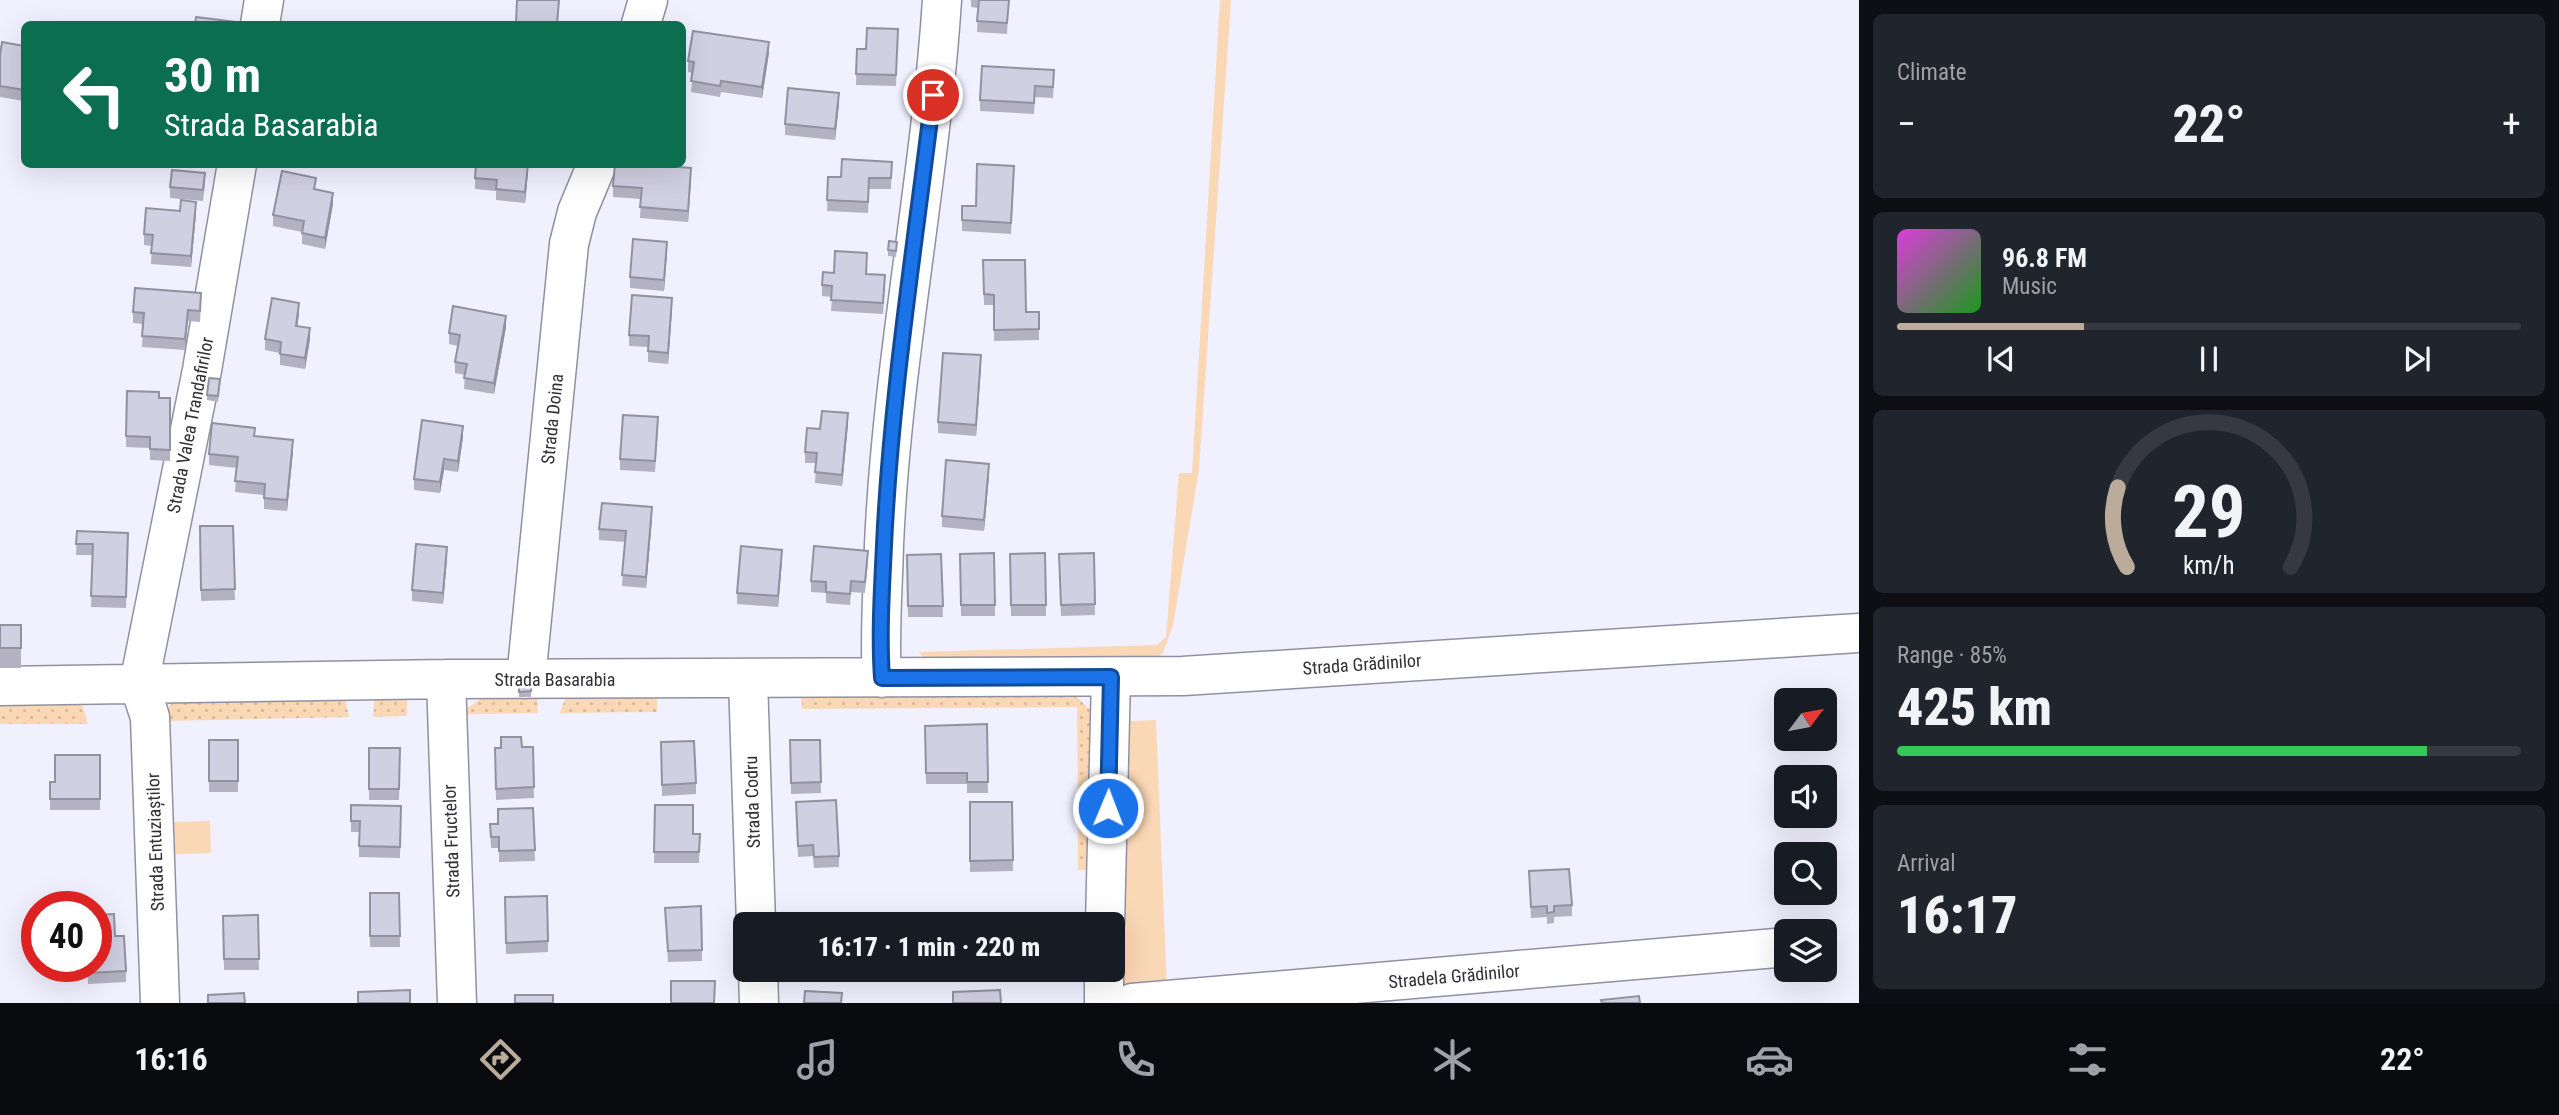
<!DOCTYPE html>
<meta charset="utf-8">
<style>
:root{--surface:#171b24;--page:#20242c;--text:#f1f3f6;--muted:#9ea1a6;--line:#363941;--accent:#baab9b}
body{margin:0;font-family:"Roboto Condensed",sans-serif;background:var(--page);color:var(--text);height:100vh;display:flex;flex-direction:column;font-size:26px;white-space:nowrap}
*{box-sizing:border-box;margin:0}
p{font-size:23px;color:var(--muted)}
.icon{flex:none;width:38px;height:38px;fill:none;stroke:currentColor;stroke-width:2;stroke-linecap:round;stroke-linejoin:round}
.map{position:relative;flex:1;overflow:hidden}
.panel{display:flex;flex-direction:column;gap:14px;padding:14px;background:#0d0f14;width:700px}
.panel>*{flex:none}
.banner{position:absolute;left:21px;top:21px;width:665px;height:147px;border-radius:10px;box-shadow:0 7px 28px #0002;background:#0b6e4f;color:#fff;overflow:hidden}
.needle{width:46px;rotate:58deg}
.fabs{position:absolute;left:1774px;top:688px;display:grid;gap:14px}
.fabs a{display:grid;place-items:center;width:63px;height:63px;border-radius:10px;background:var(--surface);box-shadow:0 7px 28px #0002;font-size:35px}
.speed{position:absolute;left:21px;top:891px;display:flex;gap:14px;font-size:35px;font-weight:700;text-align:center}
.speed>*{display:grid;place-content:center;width:91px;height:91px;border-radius:50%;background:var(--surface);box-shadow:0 7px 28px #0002;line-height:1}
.speed .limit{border:10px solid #d22;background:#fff;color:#111}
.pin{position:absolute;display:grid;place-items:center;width:60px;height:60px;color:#fff;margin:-30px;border:4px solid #fff;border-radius:50%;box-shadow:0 2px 7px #0007}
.me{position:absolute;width:77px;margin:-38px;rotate:1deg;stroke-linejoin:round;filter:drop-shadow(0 0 5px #0008)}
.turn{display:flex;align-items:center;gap:24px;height:147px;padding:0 28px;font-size:32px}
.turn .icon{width:91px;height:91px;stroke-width:2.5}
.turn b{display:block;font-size:49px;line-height:60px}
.big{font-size:52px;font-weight:800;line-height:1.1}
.panel .card{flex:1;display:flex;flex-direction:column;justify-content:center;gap:10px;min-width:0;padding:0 24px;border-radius:10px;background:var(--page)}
.panel .dial{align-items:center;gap:0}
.dial svg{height:182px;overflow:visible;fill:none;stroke:var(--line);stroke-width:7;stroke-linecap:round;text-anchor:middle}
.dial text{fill:var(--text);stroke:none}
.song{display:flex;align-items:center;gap:21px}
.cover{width:84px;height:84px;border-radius:10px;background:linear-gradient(135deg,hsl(300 70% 55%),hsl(120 70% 35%))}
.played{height:7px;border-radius:4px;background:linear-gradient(90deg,var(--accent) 30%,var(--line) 30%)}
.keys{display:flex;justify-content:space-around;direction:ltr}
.heat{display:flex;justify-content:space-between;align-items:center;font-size:38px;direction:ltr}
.charge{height:10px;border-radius:5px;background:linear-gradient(90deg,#34c759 85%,var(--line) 0)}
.trip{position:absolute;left:733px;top:912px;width:392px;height:70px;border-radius:10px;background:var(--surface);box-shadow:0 7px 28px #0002;font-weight:800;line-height:70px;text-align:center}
.dock{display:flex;height:112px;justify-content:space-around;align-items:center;background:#090b0e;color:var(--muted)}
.dock .icon{width:49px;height:49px}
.dock .selected{color:var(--accent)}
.dock b{font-size:32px;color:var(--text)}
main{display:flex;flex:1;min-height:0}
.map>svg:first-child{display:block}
</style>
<main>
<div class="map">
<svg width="1859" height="1003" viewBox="0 0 1859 1003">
<defs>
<pattern id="garden-dots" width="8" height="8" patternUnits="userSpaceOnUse" patternTransform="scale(1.75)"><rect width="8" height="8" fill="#fad7b5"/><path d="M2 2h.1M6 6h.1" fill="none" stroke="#d7b99c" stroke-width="1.8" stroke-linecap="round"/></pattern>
</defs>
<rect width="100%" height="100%" fill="#f1f0ff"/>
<path fill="#fad7b5" d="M 1220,0 L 1231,0 L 1199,470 L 1173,625 L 1163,653 L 1149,664 L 1120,664 L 1116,657 L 926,660 L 919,652 L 1157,645 L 1166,637 L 1179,473 L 1192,473 Z
M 1156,720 L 1167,990 L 1125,987 L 1122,980 L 1125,729 L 1130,721 Z
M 210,821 L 211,853 L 175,854 L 174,822 Z"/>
<path fill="url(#garden-dots)" d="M 1039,691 L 1040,696 L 1076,696 L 1092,712 L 1092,799 L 1078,800 L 1077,707 L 802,709 L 801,694 Z
M 657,692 L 657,712 L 560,713 L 566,696 Z
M 375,693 L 407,693 L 407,716 L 373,717 Z
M 537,693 L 538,713 L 469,714 L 464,724 L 465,710 L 483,697 Z
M 345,698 L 349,717 L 169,721 L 166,711 L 175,699 Z
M 77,701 L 83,707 L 88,724 L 0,724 L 0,703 Z
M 1078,818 L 1091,818 L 1090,870 L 1078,870 Z"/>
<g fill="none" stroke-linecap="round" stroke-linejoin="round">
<defs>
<path id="minor" d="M 260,24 L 264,0
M 641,24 L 648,0
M 882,678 C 879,634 883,589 884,545 C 892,362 930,183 942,0
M 446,679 L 457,1003
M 526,679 L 569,244 L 577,212 L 597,164
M 748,679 L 756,924
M 0,686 L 446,679 L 1183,676 L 1859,633
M 1105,924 L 1111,677
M 758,970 L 759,1003
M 160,1003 L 150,717 L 139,684 L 202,370 L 237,164
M 1104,1003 L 1104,970
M 1132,1003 L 1776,948"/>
</defs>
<use href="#minor" stroke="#9190a1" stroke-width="41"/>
<use href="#minor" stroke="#fff" stroke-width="38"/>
</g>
<path fill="#b4b2c2" d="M 971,0 L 1009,0 L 1007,34 L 977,32 L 978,8 L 971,7 Z
M 898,29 L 896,86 L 856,85 L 857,49 L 866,49 Z
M 24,46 L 24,101 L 0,97 L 0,55 Z
M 769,53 L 762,98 L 721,92 L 720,97 L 691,92 L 693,73 L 688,72 L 688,61 Z
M 1054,81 L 1053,98 L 1035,97 L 1034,114 L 980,111 L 980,100 Z
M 839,104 L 835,140 L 785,135 L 785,124 Z
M 892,162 L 891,189 L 869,189 L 868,213 L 827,211 L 828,177 L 841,177 Z
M 528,172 L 525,203 L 496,200 L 496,191 L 475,189 L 475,178 Z
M 1014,177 L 1011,234 L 962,231 L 962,206 L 976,206 Z
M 691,179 L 688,222 L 640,218 L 641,199 L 613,197 L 613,186 Z
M 205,184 L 203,201 L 170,198 L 170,187 Z
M 316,190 L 333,204 L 325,249 L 302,244 L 302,232 L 273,226 L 273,215 Z
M 196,213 L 191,267 L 151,264 L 152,246 L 144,245 L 144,234 Z
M 897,248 L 896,257 L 888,256 L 888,250 Z
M 667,253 L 664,291 L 630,288 L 630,277 Z
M 983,260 L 1026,312 L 1039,312 L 1039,340 L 994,341 L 994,305 L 984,305 Z
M 866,274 L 885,286 L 883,314 L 831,311 L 832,297 L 822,296 L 822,285 Z
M 201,304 L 200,322 L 188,321 L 185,350 L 142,347 L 143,324 L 133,323 L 133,312 Z
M 672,309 L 668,364 L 648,362 L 648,347 L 629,346 L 629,335 Z
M 299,314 L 297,326 L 310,339 L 305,369 L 280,365 L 280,353 L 265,350 L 265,339 Z
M 506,327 L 494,394 L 464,389 L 465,375 L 455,373 L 455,362 L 458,346 L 449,344 L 449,333 Z
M 981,366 L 976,436 L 938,433 L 938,422 Z
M 220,385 L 218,402 L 207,400 L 207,395 Z
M 127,391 L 159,398 L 170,398 L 170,461 L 150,460 L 150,448 L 126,447 Z
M 848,424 L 842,486 L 815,483 L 816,463 L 805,463 L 805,452 L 820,429 Z
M 658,428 L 655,472 L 620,470 L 620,459 Z
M 255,436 L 293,451 L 287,511 L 264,509 L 264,495 L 235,492 L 237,468 L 209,465 L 209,454 Z
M 463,437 L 458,472 L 444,470 L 440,493 L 414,490 L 414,479 Z
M 989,475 L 984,531 L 942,527 L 942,516 Z
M 652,518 L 646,588 L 622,586 L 625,542 L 599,540 L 599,529 Z
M 200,526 L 233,526 L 235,600 L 201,601 Z
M 77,531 L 128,533 L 126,608 L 91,607 L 93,555 L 76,555 Z
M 994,553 L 995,616 L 961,616 L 960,554 Z
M 1045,553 L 1046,616 L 1011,616 L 1010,554 Z
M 1094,553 L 1095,615 L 1061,616 L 1059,554 Z
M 941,554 L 943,617 L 908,617 L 907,555 Z
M 447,558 L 443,604 L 412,601 L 412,590 Z
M 782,561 L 778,607 L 737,604 L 737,593 Z
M 868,562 L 865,593 L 851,592 L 850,605 L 826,603 L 826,593 L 811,592 L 811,581 Z
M 0,625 L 21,625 L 21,668 L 0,668 Z
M 531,681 L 531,697 L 519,697 L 519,682 Z
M 987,724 L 988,793 L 967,793 L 967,784 L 926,784 L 925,726 Z
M 209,740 L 238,740 L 238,792 L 209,792 Z
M 790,740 L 820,740 L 821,793 L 791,794 Z
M 661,742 L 696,783 L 696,794 L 662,796 Z
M 533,747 L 534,798 L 496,800 L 495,748 Z
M 369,748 L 400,748 L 399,800 L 369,800 Z
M 100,755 L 100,810 L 50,810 L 50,782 L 55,782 Z
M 970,802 L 1012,802 L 1013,871 L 970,872 Z
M 351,805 L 401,806 L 400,858 L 359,857 L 359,832 L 351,832 Z
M 655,805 L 693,834 L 700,834 L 699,863 L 654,863 Z
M 533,808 L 535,861 L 499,862 L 499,848 L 491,848 L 490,824 L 498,824 Z
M 796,813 L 839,856 L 839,867 L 814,868 L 813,856 L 798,857 Z
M 1529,871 L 1572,905 L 1572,916 L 1554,917 L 1554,923 L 1547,924 L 1547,917 L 1531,918 Z
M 370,893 L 399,893 L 400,947 L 370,947 Z
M 505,908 L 548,941 L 548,952 L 506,954 Z
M 665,908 L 702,950 L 702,961 L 668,962 Z
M 258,915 L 259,970 L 224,970 L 223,916 Z
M 115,936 L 126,971 L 126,982 L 88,984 L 87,966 L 96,966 Z
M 965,970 L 1009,970 L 1008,975 L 965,974 Z"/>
<path fill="#92919e" d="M 769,42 L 769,53 L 762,98 L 762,87 Z
M 839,93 L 839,104 L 835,140 L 835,129 Z
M 528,164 L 528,172 L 525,203 L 525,192 Z
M 691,168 L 691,179 L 688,222 L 688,211 Z
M 333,193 L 333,204 L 325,249 L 325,238 Z
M 196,202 L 196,213 L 191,267 L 191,256 Z
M 667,242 L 667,253 L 664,291 L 664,280 Z
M 672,298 L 672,309 L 668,364 L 668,353 Z
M 299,303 L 299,314 L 296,337 L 296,326 Z
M 188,310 L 188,321 L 185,350 L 185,339 Z
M 506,316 L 506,327 L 494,394 L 494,383 Z
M 310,328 L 310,339 L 305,369 L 305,358 Z
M 981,355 L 981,366 L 976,436 L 976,425 Z
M 848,413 L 848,424 L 842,486 L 842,475 Z
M 463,426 L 463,437 L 458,472 L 458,461 Z
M 293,440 L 293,451 L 287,511 L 287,500 Z
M 444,459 L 444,470 L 440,493 L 440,482 Z
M 989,464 L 989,475 L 984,531 L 984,520 Z
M 652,507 L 652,518 L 646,588 L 646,577 Z
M 447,547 L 447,558 L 443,604 L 443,593 Z
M 782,550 L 782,561 L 778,607 L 778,596 Z"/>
<path fill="#d1cfe2" stroke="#92919e" stroke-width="2" d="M 517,0 L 559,0 L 557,24 L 516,24 Z
M 979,0 L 1009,0 L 1007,23 L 977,21 Z
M 196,17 L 237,22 L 236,24 L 195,24 Z
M 867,28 L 898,29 L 896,75 L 856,74 L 857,49 L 866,49 Z
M 693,31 L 769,42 L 762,87 L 721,81 L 720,86 L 691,81 L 694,62 L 688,61 Z
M 2,42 L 24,46 L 24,90 L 0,86 L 0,55 Z
M 982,66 L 1054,70 L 1053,87 L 1035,86 L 1034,103 L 980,100 Z
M 788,88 L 839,93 L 835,129 L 785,124 Z
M 842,159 L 892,162 L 891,178 L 869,178 L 868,202 L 827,200 L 828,177 L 841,177 Z
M 476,164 L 528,164 L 525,192 L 496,189 L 497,180 L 475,178 Z
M 615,164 L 645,164 L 691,168 L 688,211 L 640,207 L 642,188 L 613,186 Z
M 977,164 L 1014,166 L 1011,223 L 962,220 L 962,206 L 976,206 Z
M 172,170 L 205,173 L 203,190 L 170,187 Z
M 282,171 L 316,178 L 314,189 L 333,193 L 325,238 L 302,233 L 304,221 L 273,215 Z
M 181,200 L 196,202 L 191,256 L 151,253 L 153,235 L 144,234 L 146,208 L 180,211 Z
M 633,239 L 667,242 L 664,280 L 630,277 Z
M 889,241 L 897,242 L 896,251 L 888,250 Z
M 835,251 L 867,253 L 866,274 L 885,275 L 883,303 L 831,300 L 832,286 L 822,285 L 823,272 L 834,273 Z
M 983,260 L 1025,260 L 1026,312 L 1039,312 L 1039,329 L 994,330 L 994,295 L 984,294 Z
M 135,288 L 201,293 L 200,311 L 188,310 L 185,339 L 142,336 L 144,313 L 133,312 Z
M 632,295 L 672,298 L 668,353 L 648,351 L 649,336 L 629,335 Z
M 272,298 L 299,303 L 296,326 L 310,328 L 305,358 L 280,354 L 281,342 L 265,339 Z
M 453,306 L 506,316 L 494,383 L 464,378 L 467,364 L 455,362 L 460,335 L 449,333 Z
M 943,353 L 981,355 L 976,425 L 938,422 Z
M 209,378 L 220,379 L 218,396 L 207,395 Z
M 127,391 L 159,392 L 159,398 L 170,398 L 170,450 L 150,449 L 150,437 L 126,436 Z
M 822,411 L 848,413 L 842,475 L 815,472 L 817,453 L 805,452 L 807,428 L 820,429 Z
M 623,415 L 658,417 L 655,461 L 620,459 Z
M 422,420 L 463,426 L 458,461 L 444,459 L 440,482 L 414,479 Z
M 212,423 L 255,428 L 254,436 L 293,440 L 287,500 L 264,498 L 265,484 L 235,481 L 238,457 L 209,454 Z
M 946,460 L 989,464 L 984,520 L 942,516 Z
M 602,503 L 652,507 L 646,577 L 622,575 L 626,531 L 599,529 Z
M 200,526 L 233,526 L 235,589 L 201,590 Z
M 77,531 L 128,533 L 126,597 L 91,596 L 93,544 L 76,544 Z
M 416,544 L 447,547 L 443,593 L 412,590 Z
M 741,546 L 782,550 L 778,596 L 737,593 Z
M 814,546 L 868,551 L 865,582 L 851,581 L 850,594 L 826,592 L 826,582 L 811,581 Z
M 994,553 L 995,605 L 961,605 L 960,554 Z
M 1045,553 L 1046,605 L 1011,605 L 1010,554 Z
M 1094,553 L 1095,604 L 1061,605 L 1059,554 Z
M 941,554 L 943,606 L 908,606 L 907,555 Z
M 0,625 L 21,625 L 21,648 L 0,648 Z
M 531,681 L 531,691 L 519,692 L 519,682 Z
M 987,724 L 988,782 L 967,782 L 967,773 L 926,773 L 925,726 Z
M 501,737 L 521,737 L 522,747 L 533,747 L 534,787 L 496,789 L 495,748 L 501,748 Z
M 209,740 L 238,740 L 238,781 L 209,781 Z
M 790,740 L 820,740 L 821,782 L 791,783 Z
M 694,741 L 696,783 L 662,785 L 661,742 Z
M 369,748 L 400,748 L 399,789 L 369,789 Z
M 55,755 L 100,755 L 100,799 L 50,799 L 50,782 L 55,782 Z
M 836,800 L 839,856 L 814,857 L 813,845 L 798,846 L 796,802 Z
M 970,802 L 1012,802 L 1013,860 L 970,861 Z
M 351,805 L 401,806 L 400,847 L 359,846 L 360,821 L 351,821 Z
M 655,805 L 693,805 L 693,834 L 700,834 L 699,852 L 654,852 Z
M 533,808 L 535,850 L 499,851 L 499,837 L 491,837 L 490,824 L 498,824 L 498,809 Z
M 1569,869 L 1572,905 L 1554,906 L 1554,912 L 1547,913 L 1547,906 L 1531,907 L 1529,871 Z
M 370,893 L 399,893 L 400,936 L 370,936 Z
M 547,896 L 548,941 L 506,943 L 505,897 Z
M 701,906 L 702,950 L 668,951 L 665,908 Z
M 114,914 L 115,936 L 124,936 L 126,971 L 88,973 L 88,966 L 96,966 L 96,915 Z
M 258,915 L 259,959 L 224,959 L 223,916 Z
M 825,915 L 825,924 L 793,924 L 792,916 Z
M 966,916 L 1010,917 L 1009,924 L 966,924 Z
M 671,981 L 715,981 L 714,1003 L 671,1003 Z
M 410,990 L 410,1003 L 358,1003 L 358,992 Z
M 1000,990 L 1001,1003 L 953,1003 L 953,992 Z
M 805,991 L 842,993 L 841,1003 L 804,1003 Z
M 244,993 L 245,1003 L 208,1003 L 208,995 Z
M 515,995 L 553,995 L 553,1003 L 515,1003 Z
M 1639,996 L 1640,1003 L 1602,1003 L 1601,1000 Z"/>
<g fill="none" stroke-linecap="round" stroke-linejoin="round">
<defs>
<path id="route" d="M 933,95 C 915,245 891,394 884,545 C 882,589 879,634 882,678 L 1111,677 L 1108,808"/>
</defs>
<use href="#route" stroke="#114b97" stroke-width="18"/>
<use href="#route" stroke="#1a73e8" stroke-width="12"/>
</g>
<g text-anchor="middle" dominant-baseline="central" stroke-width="5" stroke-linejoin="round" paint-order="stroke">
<g font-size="18" fill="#302f36" stroke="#fff">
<text transform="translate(552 419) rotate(-84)">Strada Doina</text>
<text transform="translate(190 425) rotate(-79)">Strada Valea Trandafirilor</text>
<text transform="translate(1362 664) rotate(-4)">Strada Grădinilor</text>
<text x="555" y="679">Strada Basarabia</text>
<text transform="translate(752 802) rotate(-92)">Strada Codru</text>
<text transform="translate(451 841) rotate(-92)">Strada Fructelor</text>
<text transform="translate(155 842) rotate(-92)">Strada Entuziaștilor</text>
<text transform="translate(1454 976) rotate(-5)">Stradela Grădinilor</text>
</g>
</g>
</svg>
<div class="fabs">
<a><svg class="needle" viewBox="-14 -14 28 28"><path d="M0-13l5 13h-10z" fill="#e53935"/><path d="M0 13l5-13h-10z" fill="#9ea1a6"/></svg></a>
<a><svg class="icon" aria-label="sound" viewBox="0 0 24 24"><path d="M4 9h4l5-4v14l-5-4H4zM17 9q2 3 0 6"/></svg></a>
<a><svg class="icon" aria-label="search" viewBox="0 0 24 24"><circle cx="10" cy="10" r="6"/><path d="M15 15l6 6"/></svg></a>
<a><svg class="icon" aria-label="layers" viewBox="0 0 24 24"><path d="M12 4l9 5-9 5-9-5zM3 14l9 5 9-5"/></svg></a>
</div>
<div class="speed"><div class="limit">40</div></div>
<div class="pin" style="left:933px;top:95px;background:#d93025"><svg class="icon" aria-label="arrive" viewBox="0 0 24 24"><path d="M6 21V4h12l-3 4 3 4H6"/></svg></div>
<svg class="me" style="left:1108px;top:808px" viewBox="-20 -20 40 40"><circle r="17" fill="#1a73e8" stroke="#fff" stroke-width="3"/><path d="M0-11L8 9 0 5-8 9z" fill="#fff"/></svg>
<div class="trip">16:17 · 1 min · 220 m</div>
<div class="banner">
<div class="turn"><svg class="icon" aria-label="left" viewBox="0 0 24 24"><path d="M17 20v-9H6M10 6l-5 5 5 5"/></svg><div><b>30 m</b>Strada Basarabia</div></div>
</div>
</div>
<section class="panel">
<div class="card"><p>Climate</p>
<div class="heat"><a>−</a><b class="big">22°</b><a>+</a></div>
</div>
<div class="card">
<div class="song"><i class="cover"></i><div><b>96.8 FM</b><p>Music</p></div></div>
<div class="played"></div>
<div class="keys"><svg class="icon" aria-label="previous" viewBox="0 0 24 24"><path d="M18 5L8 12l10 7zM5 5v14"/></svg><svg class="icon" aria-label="pause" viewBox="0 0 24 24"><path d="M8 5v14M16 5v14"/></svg><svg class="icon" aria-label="next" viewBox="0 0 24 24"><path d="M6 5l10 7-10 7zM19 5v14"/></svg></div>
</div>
<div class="card dial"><svg viewBox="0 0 100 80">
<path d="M14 69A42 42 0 1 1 86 69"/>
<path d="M14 69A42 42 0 0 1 10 34" stroke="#baab9b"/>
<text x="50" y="56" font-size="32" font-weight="700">29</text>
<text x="50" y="72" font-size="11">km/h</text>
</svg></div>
<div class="card"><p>Range · 85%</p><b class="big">425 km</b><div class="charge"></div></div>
<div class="card"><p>Arrival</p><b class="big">16:17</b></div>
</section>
</main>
<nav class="dock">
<b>16:16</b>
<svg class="icon selected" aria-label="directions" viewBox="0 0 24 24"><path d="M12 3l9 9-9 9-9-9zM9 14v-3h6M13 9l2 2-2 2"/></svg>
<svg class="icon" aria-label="music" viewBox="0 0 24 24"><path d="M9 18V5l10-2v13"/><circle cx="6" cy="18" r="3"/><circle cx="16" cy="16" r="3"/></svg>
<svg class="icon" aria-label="phone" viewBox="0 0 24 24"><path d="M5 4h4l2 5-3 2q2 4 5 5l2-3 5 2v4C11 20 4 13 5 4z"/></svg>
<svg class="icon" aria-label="climate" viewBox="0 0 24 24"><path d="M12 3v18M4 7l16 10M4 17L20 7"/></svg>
<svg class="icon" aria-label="car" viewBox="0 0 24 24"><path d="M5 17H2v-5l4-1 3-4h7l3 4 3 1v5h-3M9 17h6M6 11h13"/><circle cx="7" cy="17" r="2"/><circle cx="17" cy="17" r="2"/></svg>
<svg class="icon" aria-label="filters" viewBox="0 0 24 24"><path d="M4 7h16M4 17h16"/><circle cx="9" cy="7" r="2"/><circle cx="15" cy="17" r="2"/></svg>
<b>22°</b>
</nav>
